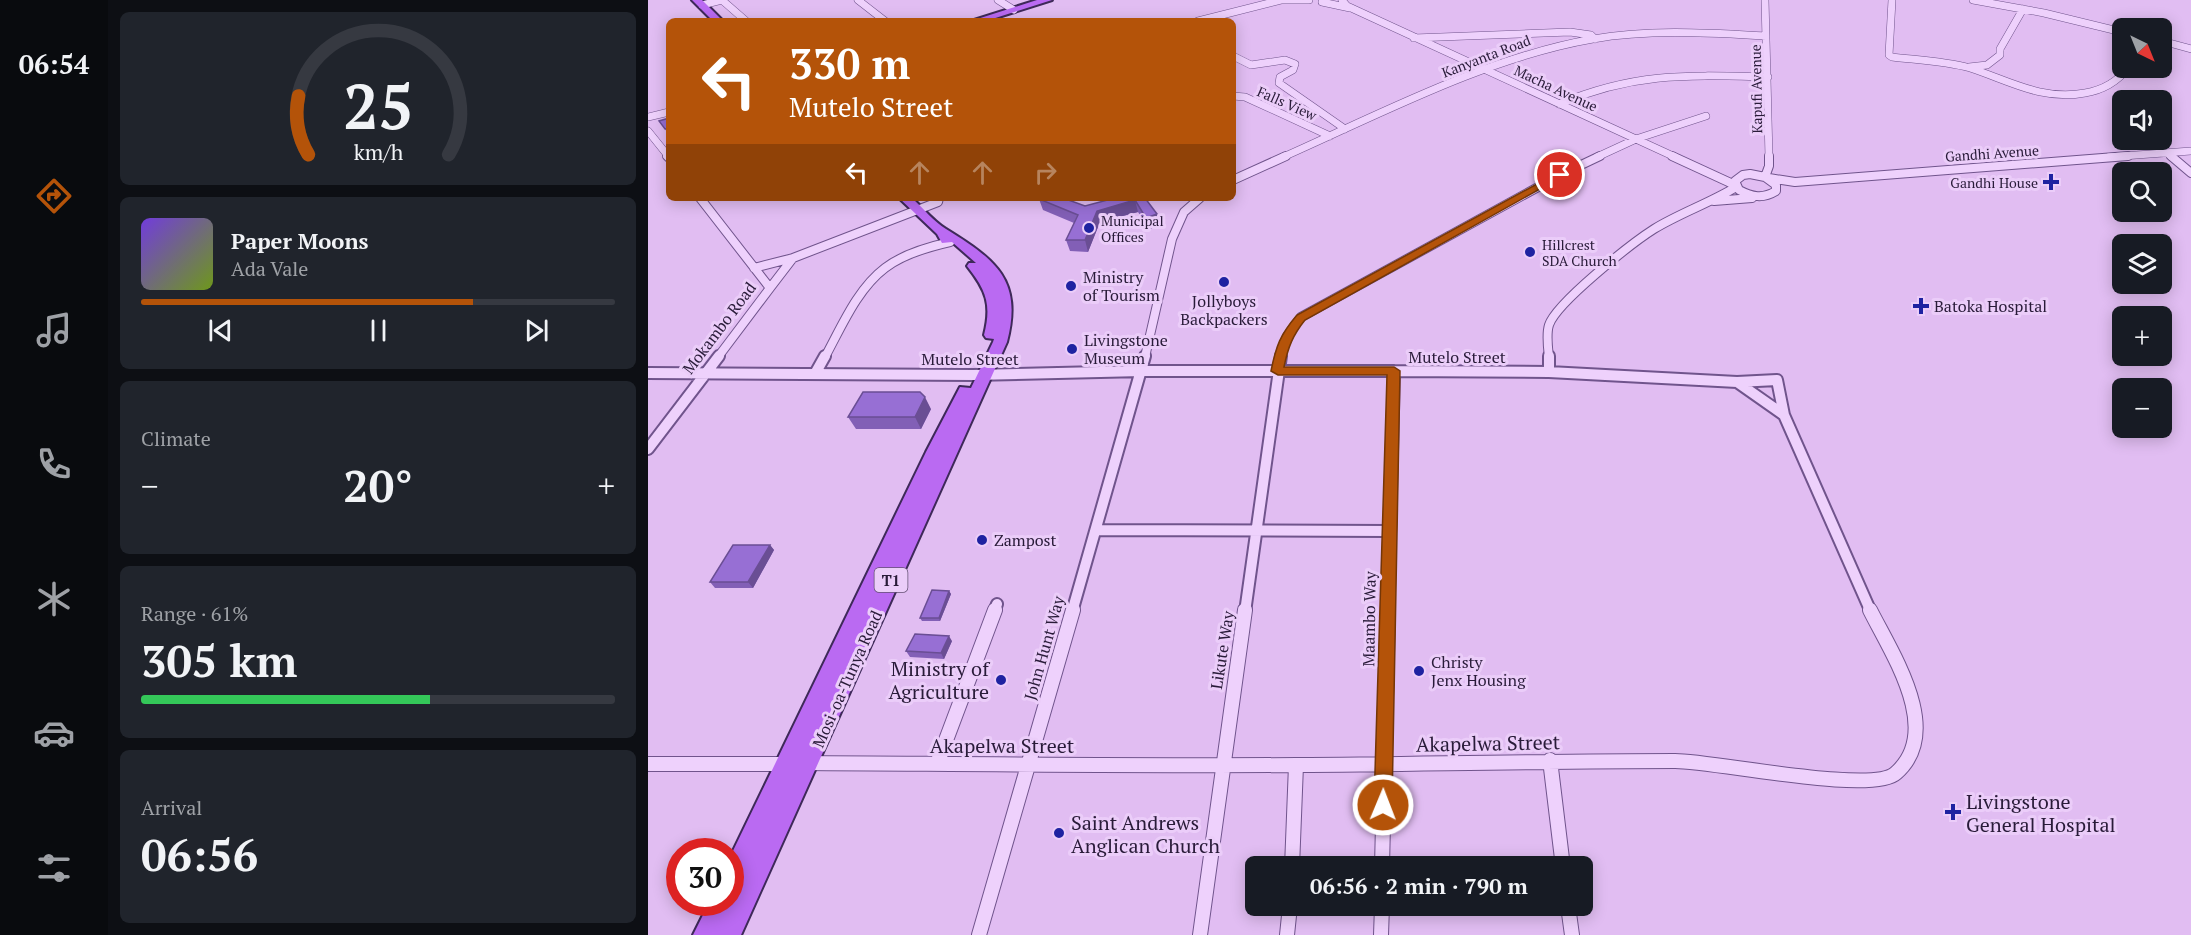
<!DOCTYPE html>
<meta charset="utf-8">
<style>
:root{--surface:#171b24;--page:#20242c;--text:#f1f3f6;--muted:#9ea1a6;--line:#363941;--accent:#b45309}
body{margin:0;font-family:"PT Serif",serif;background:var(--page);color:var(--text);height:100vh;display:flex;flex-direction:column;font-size:22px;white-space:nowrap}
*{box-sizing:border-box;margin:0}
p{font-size:20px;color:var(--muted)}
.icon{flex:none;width:33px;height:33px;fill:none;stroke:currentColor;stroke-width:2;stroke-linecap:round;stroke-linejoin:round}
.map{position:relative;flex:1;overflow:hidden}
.drawer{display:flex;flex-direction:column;gap:12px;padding:12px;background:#0d0f14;width:540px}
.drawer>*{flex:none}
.guide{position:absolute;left:18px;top:18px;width:570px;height:183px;border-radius:9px;box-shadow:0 3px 15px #0003;background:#b45309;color:#fff;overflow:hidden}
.needle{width:39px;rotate:137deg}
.fabs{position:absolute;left:1464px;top:18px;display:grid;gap:12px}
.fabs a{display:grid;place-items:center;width:60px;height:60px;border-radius:9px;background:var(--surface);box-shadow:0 3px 15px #0003;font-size:30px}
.speed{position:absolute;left:18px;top:838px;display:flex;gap:12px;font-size:30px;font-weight:700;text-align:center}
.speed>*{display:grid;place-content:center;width:78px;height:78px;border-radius:50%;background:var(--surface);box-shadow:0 3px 15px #0003;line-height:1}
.speed .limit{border:9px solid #d22;background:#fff;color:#111}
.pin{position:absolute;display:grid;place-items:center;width:51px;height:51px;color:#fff;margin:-26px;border:3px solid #fff;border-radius:50%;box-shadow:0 2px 6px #0007}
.me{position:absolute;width:66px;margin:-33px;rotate:1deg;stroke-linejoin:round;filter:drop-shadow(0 0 4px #0008)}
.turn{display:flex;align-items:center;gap:21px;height:126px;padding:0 24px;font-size:27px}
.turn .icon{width:78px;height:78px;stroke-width:2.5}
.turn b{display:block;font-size:42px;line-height:51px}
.lanes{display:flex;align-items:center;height:57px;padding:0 24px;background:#0003;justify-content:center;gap:30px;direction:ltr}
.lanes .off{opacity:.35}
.big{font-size:45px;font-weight:700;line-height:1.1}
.drawer .card{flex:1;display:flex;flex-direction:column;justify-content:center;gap:9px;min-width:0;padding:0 21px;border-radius:9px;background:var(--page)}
.drawer .dial{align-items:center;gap:0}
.dial svg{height:156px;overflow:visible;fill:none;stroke:var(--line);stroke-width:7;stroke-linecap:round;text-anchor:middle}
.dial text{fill:var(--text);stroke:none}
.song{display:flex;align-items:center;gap:18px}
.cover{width:72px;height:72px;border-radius:9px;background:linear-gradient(135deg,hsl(260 70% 55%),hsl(80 70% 35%))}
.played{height:6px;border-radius:3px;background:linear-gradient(90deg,var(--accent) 70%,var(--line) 70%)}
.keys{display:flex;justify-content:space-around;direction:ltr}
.heat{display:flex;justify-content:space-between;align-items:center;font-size:33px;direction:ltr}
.charge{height:9px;border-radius:4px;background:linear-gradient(90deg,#34c759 61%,var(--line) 0)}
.trip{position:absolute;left:597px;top:856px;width:348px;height:60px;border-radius:9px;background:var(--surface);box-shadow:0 3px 15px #0003;font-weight:700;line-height:60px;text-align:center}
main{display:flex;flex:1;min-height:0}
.menu{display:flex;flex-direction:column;width:108px;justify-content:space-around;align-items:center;background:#090b0e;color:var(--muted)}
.menu .icon{width:42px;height:42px}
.menu .current{color:var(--accent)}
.menu b{font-size:27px;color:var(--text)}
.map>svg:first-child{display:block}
</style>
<main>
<nav class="menu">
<b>06:54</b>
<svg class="icon current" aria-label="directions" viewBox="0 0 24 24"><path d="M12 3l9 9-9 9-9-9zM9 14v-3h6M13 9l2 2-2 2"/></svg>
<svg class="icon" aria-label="music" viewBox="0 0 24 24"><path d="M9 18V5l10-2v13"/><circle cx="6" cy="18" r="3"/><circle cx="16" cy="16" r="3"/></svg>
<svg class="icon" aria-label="phone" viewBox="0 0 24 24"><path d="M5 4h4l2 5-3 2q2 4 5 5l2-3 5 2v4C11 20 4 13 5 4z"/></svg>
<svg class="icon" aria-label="climate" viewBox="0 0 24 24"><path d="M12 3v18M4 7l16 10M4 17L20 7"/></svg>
<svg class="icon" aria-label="car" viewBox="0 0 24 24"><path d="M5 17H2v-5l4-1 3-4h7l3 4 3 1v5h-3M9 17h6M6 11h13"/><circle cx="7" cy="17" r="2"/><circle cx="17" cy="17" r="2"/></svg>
<svg class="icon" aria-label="filters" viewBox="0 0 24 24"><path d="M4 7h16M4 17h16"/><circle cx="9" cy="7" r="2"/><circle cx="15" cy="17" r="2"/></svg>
</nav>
<section class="drawer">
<div class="card dial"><svg viewBox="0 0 100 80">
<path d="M14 69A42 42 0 1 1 86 69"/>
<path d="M14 69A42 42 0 0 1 9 39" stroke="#b45309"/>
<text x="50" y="56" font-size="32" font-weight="700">25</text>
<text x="50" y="72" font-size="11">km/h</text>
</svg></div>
<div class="card">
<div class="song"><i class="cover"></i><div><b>Paper Moons</b><p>Ada Vale</p></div></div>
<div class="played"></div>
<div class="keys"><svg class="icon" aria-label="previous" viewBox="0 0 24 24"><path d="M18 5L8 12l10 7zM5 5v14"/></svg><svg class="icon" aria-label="pause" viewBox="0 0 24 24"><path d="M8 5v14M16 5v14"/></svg><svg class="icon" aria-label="next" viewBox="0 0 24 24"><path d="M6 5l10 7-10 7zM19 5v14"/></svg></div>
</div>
<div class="card"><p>Climate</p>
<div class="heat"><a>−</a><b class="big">20°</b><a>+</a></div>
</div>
<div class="card"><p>Range · 61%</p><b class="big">305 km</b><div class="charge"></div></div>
<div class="card"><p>Arrival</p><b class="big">06:56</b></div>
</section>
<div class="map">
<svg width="1543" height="935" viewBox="0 0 1543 935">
<rect width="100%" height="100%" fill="#e1bdf2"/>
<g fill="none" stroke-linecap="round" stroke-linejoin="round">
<defs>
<path id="minor-far3" d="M 74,0 L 98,21
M 210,0 L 237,21
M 350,0 L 366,10
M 632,0 L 661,0
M 694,0 L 699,6 L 1027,157
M 1117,0 L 1121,157
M 1244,0 L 1241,55 L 1244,57 C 1270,60 1297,61 1322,68 C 1362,81 1394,101 1437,93 C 1455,90 1469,82 1480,68
M 1325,0 L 1396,13 L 1474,32
M 674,2 L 702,8
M 54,5 L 74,0
M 550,21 L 633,0
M 766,38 L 922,32 L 943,35 L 947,39
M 1514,41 L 1543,49
M 585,56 L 603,65 L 637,60 L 647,64 L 645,70 L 632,77 L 631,83 L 697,129
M 1321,67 L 1339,65 L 1352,55 L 1352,49 L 1375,9
M 585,96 L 597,97 L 682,136
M 911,104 C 987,72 1040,75 1120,77
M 0,117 L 21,112
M 0,131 L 21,157
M 1519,153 L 1524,157
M 635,157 C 732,114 840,57 945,39 C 1002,29 1061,33 1118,36
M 949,157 L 988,139 L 1058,116
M 1461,157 L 1543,151"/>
<path id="minor-far2" d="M 19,156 L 21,158
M 1024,156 L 1087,185
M 1523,156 L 1543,173
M 1102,174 L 1117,177 L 1128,185 L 1128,191 C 1115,199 1104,197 1091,190 L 1087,181 L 1095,175 Z
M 1117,177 L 1121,166 L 1121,156
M 1121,178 L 1147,182 L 1480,156
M 585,180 L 638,156
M 52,198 L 122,288 L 70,357
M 1066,201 L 1104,198
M 106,268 L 145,258
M 122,288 L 145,258 L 290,202 L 291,198
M 177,357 C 193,328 209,289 237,268 C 255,254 280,247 302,242
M 497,357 L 524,239 L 536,212 L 552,198
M 632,357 L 639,336 L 653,317 L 912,175 L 952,156
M 901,357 C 900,348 898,334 901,325 C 908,303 984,243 1006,229 C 1032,213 1062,203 1088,187"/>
<path id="minor-far1" d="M 901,356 L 901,372
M 168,372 L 177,356
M 0,373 L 325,375 L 494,371 L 746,371 L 901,372 L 1089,382 L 1129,380 L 1136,415 L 1223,612
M 1089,382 L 1136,415
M 0,449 L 71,356
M 448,530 L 740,531
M 346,612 L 349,604
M 424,612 L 497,356
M 597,612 L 633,356
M 740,612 L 746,371"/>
<path id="minor" d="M 902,760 L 915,867
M 156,763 C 320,764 485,766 649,765 C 775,764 901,761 1027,761 C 1066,761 1225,795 1248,773 C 1296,731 1244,654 1222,610
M 0,764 L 141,764
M 289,764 L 347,610
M 644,867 L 648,765
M 734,867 L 740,610
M 920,906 L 924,935
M 331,935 L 425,610
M 552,935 L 597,610
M 639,935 L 642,906
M 733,935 L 734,906"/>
<path id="trunk" d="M 44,0 L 54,0 L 75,21 L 65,21 Z
M 389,0 L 404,0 L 338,21 L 323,21 Z
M 251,198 L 264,198 C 275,208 286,222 298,229 C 348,260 375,280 359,342 L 93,935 L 45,935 L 61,903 L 82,903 L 82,898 L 84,902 L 89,892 L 82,894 L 82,857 L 278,452 L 312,387 L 323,388 L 345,342 L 346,339 L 338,338 L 336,335 C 344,304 338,290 319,266 L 321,263 L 328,263 L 304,242 L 294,243 L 289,234 Z"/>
</defs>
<use href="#minor-far3" stroke="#70548c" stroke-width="8"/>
<use href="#minor-far2" stroke="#70548c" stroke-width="10"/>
<use href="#minor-far1" stroke="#70548c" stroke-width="14"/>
<use href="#minor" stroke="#70548c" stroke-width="16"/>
<use href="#trunk" stroke="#3e2959" stroke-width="4"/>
<use href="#minor-far3" stroke="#eed1fc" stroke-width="7"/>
<use href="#minor-far2" stroke="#eed1fc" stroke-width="8"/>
<use href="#minor-far1" stroke="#eed1fc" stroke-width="10"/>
<use href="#minor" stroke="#eed1fc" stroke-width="14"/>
<use href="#trunk" fill="#ba6af2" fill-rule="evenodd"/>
</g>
<path fill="#825fb6" d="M 497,198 L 511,226 L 501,229 L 490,212 L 452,222 L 440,252 L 422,251 L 418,240 L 426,223 L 395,210 L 391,199 L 437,206 Z
M 283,409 L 273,429 L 208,429 L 200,417 Z
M 122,545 L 126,550 L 105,588 L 67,588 L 62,582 Z
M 301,591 L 303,594 L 292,621 L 274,621 L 272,618 Z
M 304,641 L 296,659 L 262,657 L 258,651 Z"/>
<path fill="#6a4e94" d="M 21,128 L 21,135 L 17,129 Z
M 487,200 L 490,212 L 452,222 L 440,252 L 437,240 L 449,211 Z
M 509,214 L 511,226 L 501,229 L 498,218 Z
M 277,397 L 283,409 L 273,429 L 267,417 Z
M 122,545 L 126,550 L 105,588 L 100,582 Z
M 301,591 L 303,594 L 292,621 L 291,618 Z
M 301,636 L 304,641 L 296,659 L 293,653 Z"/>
<path fill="#976fd4" stroke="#6a4e94" stroke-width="1.5" d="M 21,118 L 21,128 L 17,129 L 11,121 Z
M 393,198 L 415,198 L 437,206 L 467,198 L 497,198 L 509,214 L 498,218 L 487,200 L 449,211 L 437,240 L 418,240 L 430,215 L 391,199 Z
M 215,392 L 272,392 L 277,397 L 267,417 L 200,417 Z
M 85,545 L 122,545 L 100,582 L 62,582 Z
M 284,590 L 301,591 L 291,618 L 272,618 Z
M 267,634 L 301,636 L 293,653 L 258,651 Z"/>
<path fill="#b45309" stroke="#753606" stroke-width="1.5" d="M 909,173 L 917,175 L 657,320 C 645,335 640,347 636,367 L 746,367 L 752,371 L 744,805 L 742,812 L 735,814 L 729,812 L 726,805 L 739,375 L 630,375 L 623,371 C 628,346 632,335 649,315 Z"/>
<g fill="#1e22a1" stroke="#ebcdf9" stroke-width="2">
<path d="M1400 173h6v6h6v6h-6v6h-6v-6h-6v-6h6z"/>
<circle cx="441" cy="228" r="6"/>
<circle cx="882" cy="252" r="6"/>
<circle cx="576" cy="282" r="6"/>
<circle cx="423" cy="286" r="6"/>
<path d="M1270 297h6v6h6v6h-6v6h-6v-6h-6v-6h6z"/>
<circle cx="424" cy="349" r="6"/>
<circle cx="334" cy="540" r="6"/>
<circle cx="771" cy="671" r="6"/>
<circle cx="353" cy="680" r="6"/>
<path d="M1302 803h6v6h6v6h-6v6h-6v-6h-6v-6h6z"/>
<circle cx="411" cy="833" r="6"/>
</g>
<g text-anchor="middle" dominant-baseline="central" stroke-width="6" stroke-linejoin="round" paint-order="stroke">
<g font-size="14" fill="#291b39" stroke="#ebcdf9">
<text transform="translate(838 56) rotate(-21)">Kanyanta Road</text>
<text transform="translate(908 88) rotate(25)">Macha Avenue</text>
<text transform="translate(1108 89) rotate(-91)">Kapufi Avenue</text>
<text transform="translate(639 103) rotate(24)">Falls View</text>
<text transform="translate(1344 153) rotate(-4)">Gandhi Avenue</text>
</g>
<g font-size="14" fill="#291b39" stroke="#ebcdf9" text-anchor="start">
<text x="1390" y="182" text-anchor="end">Gandhi House</text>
<text x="453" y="220">Municipal<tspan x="453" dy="16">Offices</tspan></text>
<text x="894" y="244">Hillcrest<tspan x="894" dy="16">SDA Church</tspan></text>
</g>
<rect fill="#ebcdf9" stroke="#635073" stroke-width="1.5" x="226.5" y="568" width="33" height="24" rx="4.5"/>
<g font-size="15" font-weight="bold" fill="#291b39">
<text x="243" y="580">T1</text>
</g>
<g font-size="16" fill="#291b39" stroke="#ebcdf9" text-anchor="start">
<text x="435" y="277">Ministry<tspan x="435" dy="18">of Tourism</tspan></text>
<text x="576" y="301" text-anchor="middle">Jollyboys<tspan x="576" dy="18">Backpackers</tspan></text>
<text x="1286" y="306">Batoka Hospital</text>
<text x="436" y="340">Livingstone<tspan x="436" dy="18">Museum</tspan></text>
<text x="346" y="540">Zampost</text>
<text x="783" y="662">Christy<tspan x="783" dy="18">Jenx Housing</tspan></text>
</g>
<g font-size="16" fill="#291b39" stroke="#ebcdf9">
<text transform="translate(71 328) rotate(-53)">Mokambo Road</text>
<text x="809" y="357">Mutelo Street</text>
<text x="322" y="359">Mutelo Street</text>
<text transform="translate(721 619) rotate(-89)">Maambo Way</text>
<text transform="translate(396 648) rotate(-74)">John Hunt Way</text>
<text transform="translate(574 650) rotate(-81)">Likute Way</text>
<text transform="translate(199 679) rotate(-66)">Mosi-oa-Tunya Road</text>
</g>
<g font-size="20" fill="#291b39" stroke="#ebcdf9" text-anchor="start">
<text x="341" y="668" text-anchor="end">Ministry of<tspan x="341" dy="23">Agriculture</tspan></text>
<text x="1318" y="801">Livingstone<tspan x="1318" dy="23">General Hospital</tspan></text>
<text x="423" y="822">Saint Andrews<tspan x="423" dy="23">Anglican Church</tspan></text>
</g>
<g font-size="20" fill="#291b39" stroke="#ebcdf9">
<text transform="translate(840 743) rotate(-1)">Akapelwa Street</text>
<text x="354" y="745">Akapelwa Street</text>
</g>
</g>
</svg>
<div class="fabs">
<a><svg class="needle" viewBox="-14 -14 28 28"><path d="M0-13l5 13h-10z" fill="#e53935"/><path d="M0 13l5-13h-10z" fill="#9ea1a6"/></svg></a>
<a><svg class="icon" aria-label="sound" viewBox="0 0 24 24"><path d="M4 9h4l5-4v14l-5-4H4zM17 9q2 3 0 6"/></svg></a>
<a><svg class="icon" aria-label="search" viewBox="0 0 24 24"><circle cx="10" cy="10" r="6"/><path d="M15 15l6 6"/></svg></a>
<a><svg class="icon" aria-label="layers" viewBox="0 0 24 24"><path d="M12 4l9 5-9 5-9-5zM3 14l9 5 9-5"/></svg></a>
<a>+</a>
<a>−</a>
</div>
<div class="speed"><div class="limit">30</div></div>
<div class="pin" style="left:912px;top:175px;background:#d93025"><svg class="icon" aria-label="arrive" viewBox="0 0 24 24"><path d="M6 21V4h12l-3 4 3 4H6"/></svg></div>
<svg class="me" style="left:735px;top:805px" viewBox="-20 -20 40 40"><circle r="17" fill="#b45309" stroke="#fff" stroke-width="3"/><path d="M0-11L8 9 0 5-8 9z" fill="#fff"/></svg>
<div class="trip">06:56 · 2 min · 790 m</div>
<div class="guide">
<div class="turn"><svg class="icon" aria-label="left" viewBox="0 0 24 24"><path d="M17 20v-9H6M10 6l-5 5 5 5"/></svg><div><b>330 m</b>Mutelo Street</div></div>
<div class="lanes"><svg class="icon" aria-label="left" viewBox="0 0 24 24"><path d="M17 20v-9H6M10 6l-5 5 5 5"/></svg><svg class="icon off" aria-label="ahead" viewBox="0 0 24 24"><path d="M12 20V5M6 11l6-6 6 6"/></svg><svg class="icon off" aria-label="ahead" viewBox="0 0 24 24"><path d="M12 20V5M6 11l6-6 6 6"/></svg><svg class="icon off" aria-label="right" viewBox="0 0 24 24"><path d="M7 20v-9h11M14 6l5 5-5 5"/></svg></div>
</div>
</div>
</main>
